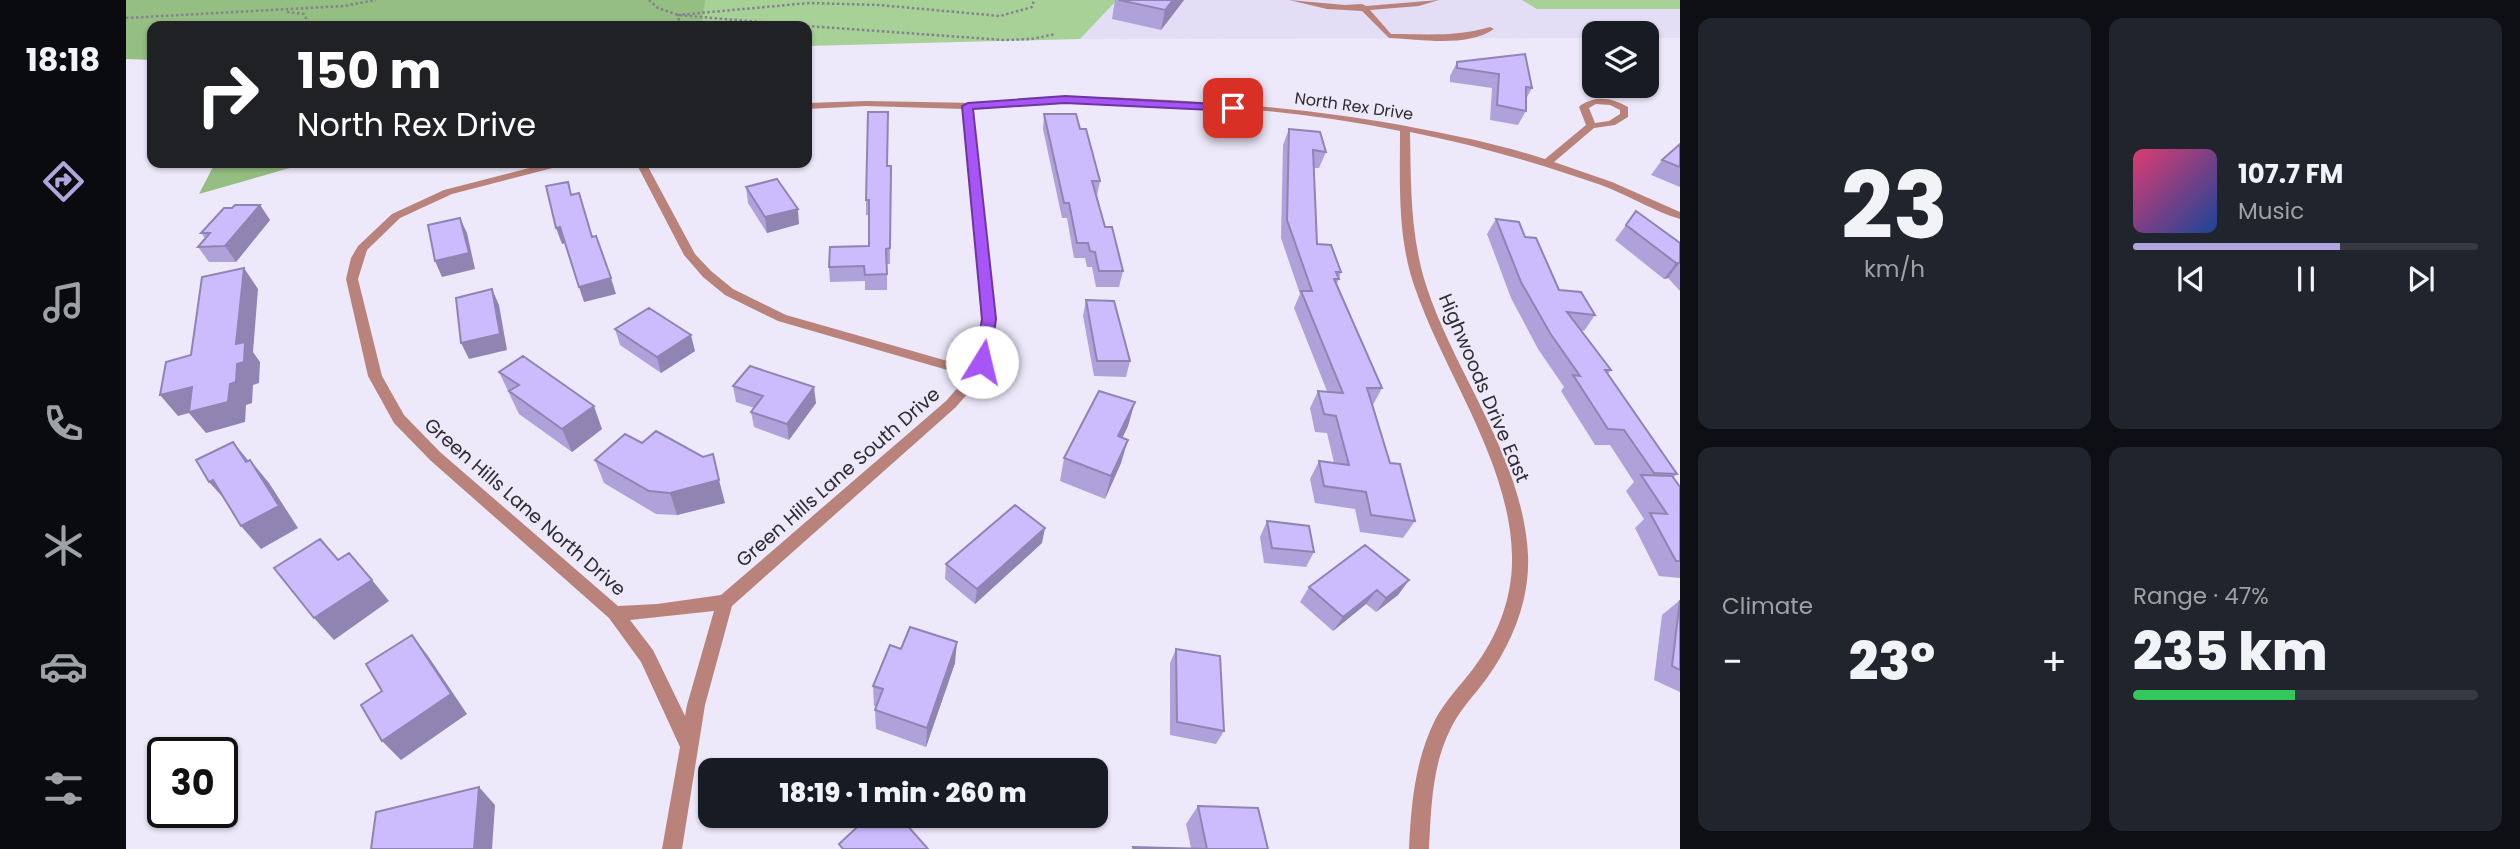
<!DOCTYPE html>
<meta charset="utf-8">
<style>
:root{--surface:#171b24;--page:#20242c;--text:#f1f3f6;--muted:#9ea1a6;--line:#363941;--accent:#b0a5dd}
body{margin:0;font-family:Poppins,sans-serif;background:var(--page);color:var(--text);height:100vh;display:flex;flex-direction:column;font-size:26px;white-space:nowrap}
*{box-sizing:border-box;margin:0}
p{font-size:23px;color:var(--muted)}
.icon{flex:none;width:38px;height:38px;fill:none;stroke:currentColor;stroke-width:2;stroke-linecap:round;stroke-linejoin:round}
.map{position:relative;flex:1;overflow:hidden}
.drawer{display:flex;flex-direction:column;gap:18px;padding:18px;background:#0d0f14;width:840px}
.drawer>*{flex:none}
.top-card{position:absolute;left:21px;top:21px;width:665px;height:147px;border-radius:14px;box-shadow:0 2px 5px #0004;background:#202124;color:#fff;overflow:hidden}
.fabs{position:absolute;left:1456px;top:21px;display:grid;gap:14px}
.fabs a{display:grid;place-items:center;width:77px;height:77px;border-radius:14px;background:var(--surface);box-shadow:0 2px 5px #0004;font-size:35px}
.speed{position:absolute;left:21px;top:737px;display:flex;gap:14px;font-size:35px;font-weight:700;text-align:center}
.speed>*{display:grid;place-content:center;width:91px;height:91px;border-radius:50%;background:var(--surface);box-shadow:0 2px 5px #0004;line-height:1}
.speed .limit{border:4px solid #111;border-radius:10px;background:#fff;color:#111}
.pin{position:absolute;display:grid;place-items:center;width:60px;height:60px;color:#fff;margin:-30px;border-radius:14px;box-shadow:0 4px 10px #0006}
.me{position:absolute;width:77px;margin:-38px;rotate:9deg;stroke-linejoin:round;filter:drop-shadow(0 0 5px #0008)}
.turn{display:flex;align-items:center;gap:24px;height:147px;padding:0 35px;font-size:32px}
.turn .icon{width:91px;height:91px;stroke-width:2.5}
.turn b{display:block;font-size:49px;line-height:60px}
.big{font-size:52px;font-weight:800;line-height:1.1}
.drawer .tile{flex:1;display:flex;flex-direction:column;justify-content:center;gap:10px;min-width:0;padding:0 24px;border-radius:14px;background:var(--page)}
.drawer .dial{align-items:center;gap:0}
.dial b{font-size:91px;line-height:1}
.song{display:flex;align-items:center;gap:21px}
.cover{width:84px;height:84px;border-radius:10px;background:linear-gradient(135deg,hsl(340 70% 55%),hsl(220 70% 35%))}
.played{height:7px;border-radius:4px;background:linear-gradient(90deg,var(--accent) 60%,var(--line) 60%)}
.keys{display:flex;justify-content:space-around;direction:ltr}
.heat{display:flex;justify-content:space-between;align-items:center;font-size:38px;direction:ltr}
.charge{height:10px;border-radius:5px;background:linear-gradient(90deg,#34c759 47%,var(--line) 0)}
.drawer .tiles{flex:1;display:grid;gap:18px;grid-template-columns:repeat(2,1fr)}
.trip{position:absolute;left:572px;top:758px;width:410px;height:70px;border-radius:14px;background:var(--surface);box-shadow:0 2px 5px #0004;font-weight:800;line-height:70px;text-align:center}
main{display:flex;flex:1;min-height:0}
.tabs{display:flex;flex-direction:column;width:126px;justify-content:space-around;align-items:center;background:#090b0e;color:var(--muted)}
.tabs .icon{width:49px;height:49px}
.tabs .selected{color:var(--accent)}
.tabs b{font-size:32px;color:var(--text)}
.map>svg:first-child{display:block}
</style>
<main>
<nav class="tabs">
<b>18:18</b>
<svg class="icon selected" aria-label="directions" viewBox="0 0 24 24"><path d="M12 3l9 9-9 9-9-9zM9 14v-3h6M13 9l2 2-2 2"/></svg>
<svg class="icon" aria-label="music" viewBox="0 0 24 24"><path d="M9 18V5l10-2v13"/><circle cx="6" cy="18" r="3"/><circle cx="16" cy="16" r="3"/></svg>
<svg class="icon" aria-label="phone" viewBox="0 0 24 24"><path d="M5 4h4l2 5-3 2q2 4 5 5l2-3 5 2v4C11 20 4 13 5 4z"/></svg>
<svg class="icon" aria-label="climate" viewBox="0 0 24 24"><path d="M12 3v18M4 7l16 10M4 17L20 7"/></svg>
<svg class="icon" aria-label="car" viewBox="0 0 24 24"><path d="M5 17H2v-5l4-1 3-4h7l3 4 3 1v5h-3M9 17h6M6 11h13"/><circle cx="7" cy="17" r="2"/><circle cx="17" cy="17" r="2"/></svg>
<svg class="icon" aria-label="filters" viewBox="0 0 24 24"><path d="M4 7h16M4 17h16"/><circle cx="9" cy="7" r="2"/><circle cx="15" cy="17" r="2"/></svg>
</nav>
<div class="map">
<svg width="1554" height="849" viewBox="0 0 1554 849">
<rect width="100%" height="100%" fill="#ede9fa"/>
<path fill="#e3def6" d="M 991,0 L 1554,0 L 1554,38 L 1521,38 L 1521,33 L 1468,33 L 1468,38 L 954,39 Z"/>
<path fill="#a8d197" d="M 0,0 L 991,0 L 954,39 L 681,46 L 681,26 L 26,26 Z
M 1396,0 L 1554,0 L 1554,9 L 1411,9 Z"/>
<path fill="#95be83" d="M 0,0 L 579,0 L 576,26 L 26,26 L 26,60 L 0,59 Z
M 89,163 L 181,163 L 73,194 Z"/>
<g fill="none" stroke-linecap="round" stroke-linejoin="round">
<path stroke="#85838e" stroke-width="2.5" stroke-dasharray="2.5 2.5" stroke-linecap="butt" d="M 523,0 L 532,8 L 552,15 L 680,26
M 161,12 L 178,14 L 184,26
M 0,18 L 218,6 L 250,0
M 431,26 L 466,23 L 470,26
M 545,26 L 553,21 L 552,15 L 683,3 L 753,5 L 874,16 L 906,7 L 908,0
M 681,26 L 878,40 L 905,39 L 930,34"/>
<path fill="#b9837b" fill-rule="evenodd" d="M 1163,0 L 1219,5 L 1236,4 L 1240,6 L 1313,0 L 1293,6 L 1244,10 L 1265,34 C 1300,34 1331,37 1364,27 L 1368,29 C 1340,48 1295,39 1263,38 L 1236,11 L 1201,9 Z"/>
<path fill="#b9837b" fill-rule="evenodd" d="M 940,96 C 1059,99 1178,106 1295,129 C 1337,137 1379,146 1419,159 L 1460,125 L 1453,107 L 1455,105 C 1471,95 1486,98 1502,107 L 1502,117 L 1489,125 L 1468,128 L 1428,162 L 1486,182 L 1554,212 L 1554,219 C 1527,211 1502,195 1475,185 C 1412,163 1349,145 1284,132 C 1285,183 1284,235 1300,285 C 1329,375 1397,457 1402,555 C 1404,600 1386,643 1361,678 C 1348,696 1333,710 1324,730 C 1306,766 1305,809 1303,849 L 1283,849 C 1285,805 1289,760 1309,720 C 1319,701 1334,686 1347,669 C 1372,636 1387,597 1386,556 C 1384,462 1319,375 1289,288 C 1271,238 1274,183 1274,131 C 1165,109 1049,101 938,102 C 907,102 877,108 847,109 L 868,331 C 861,370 856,378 830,407 L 606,606 L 579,705 L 556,849 L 536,849 L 554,747 L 515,662 L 483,618 L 304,460 L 268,423 L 242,376 L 220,279 L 225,258 L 232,246 L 266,214 L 318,190 L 423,163 L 439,163 L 438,165 L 326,194 L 274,218 L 241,250 L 232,279 L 256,376 L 278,415 L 314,452 L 492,606 L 531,604 L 595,595 L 820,401 L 842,376 L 652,321 L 599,295 L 577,277 L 558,255 L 510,163 L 520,163 L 569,254 L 585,271 L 607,289 L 660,315 L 846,368 L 856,331 L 838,109 L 740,106 L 681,109 L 681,103 L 740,101 L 852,103 ZM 1470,104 L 1484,105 L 1494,110 L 1494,114 L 1483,121 L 1469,123 L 1463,108 ZM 588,611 L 561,705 L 559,716 L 527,650 L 504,620 Z"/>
</g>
<path fill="#afa2da" d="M 989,0 L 1058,0 L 1035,30 L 986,19 Z
M 1399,54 L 1406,88 L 1400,99 L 1400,111 L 1392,125 L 1364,120 L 1366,88 L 1324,82 L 1324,76 L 1331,62 Z
M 762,112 L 761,166 L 765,166 L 764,264 L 761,264 L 761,290 L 739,290 L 739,281 L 704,282 L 703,267 L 743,246 L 743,215 L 740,215 L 740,200 Z
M 918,114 L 954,129 L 974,181 L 971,196 L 979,227 L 997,271 L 993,287 L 970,287 L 966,267 L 961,267 L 959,258 L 948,258 L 941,218 L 936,218 L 917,129 Z
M 1163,129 L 1200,152 L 1193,168 L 1187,168 L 1191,244 L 1215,272 L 1211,284 L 1256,388 L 1247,405 L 1264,463 L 1289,521 L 1277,538 L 1234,532 L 1229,509 L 1189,503 L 1184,479 L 1193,461 L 1208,463 L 1201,433 L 1189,432 L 1184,408 L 1192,391 L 1201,391 L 1168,308 L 1174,294 L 1155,238 L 1157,145 Z
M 1554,144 L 1554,187 L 1525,175 L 1536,160 Z
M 620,187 L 673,224 L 641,233 L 622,203 Z
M 134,205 L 144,220 L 110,262 L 83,262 L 72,247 L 79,238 L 75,233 L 106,208 Z
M 1370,219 L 1399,237 L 1433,290 L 1469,315 L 1458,331 L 1455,330 L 1485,370 L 1482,374 L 1551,474 L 1547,478 L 1554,487 L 1554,578 L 1533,576 L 1509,528 L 1518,519 L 1500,491 L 1508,482 L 1484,445 L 1469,445 L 1435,391 L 1438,387 L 1412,349 L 1385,298 L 1361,234 Z
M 1500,225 L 1554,243 L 1554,291 L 1542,278 L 1538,279 L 1489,240 Z
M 960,300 L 1004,361 L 1000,377 L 968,376 L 957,316 Z
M 489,329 L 569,351 L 535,373 L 494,345 Z
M 373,372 L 476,429 L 446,452 L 393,414 Z
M 607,386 L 690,403 L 663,440 L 628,427 L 625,412 L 628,408 L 610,402 Z
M 1002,426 L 996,438 L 995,463 L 979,499 L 934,481 L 938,458 Z
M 516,443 L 599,503 L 551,515 L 530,514 L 478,483 L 469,460 Z
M 1141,521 L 1188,552 L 1180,567 L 1138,563 L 1134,537 Z
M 916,543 L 849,604 L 819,579 L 820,564 Z
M 1283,580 L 1272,595 L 1250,612 L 1240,604 L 1207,631 L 1174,602 L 1183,587 Z
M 1554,600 L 1554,692 L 1528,680 L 1536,615 Z
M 775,649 L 829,663 L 800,747 L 750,729 L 749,710 L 750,706 L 748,706 L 747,686 Z
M 1050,649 L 1098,731 L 1090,744 L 1044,735 L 1044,663 Z
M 1072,806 L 1142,849 L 1006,849 L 1007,847 L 1065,848 L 1060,824 Z"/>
<path fill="#8f84b2" d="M 1047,0 L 1058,0 L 1035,30 L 1039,10 Z
M 599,163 L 617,163 L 600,167 Z
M 134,205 L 144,220 L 110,262 L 99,246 Z
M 672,209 L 673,224 L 641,233 L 639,217 Z
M 334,218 L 341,233 L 349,269 L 316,277 L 309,261 Z
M 434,227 L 439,243 L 436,244 L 430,228 Z
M 1554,262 L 1542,278 L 1538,279 L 1550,263 Z
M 118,268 L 132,289 L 127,352 L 134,362 L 133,383 L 127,385 L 126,403 L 120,405 L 119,422 L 80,433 L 63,413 L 52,416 L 34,395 L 66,387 L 104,384 L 110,344 Z
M 485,278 L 490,294 L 458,302 L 453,287 Z
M 366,289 L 373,305 L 381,350 L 343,359 L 335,343 Z
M 565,335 L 569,351 L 535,373 L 531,357 Z
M 688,387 L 690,403 L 663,440 L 661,424 Z
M 1009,402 L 1002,426 L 986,459 L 992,436 Z
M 468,406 L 476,429 L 446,452 L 436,429 Z
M 1002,440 L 995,463 L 979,499 L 985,476 Z
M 107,442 L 126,465 L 120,462 Z
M 124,460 L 143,483 L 172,528 L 135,549 L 115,526 Z
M 87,480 L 103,504 L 83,482 Z
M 593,480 L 599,503 L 551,515 L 544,493 Z
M 919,528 L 916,543 L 849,604 L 851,589 Z
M 246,580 L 263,601 L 208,640 L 188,618 Z
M 1283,580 L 1272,595 L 1250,612 L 1260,598 Z
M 1251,590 L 1240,604 L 1207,631 L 1217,617 Z
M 286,635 L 302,656 L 341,714 L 275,760 L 256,741 Z
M 831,642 L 829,663 L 800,747 L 801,728 Z
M 353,787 L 369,805 L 366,849 L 348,849 Z"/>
<path fill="#ccbcfe" stroke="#8f84b2" stroke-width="2" d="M 993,0 L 1047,0 L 1039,10 Z
M 1399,54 L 1406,88 L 1400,87 L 1400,111 L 1371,105 L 1373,74 L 1331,68 L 1331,62 Z
M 742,112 L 762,112 L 761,166 L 765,166 L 764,248 L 760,249 L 761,274 L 739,275 L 738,266 L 703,267 L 704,247 L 743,246 L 743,200 L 740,200 Z
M 918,114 L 950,114 L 954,129 L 960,129 L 974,181 L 966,181 L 979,227 L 986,227 L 997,271 L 973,271 L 969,252 L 964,251 L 962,243 L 951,243 L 943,203 L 938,203 Z
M 1163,129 L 1194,132 L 1200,152 L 1187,150 L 1191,244 L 1205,245 L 1215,272 L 1210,272 L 1213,279 L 1208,279 L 1256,388 L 1241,388 L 1264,463 L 1274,464 L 1289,521 L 1245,515 L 1240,492 L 1198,486 L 1193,461 L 1223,465 L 1210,416 L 1198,414 L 1192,391 L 1217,393 L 1175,291 L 1186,291 L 1161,220 Z
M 1554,144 L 1554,167 L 1536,160 Z
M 651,179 L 672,209 L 639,217 L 620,187 Z
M 442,182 L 445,195 L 453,193 L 466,237 L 470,236 L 485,278 L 453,287 L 434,227 L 430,228 L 420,186 Z
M 109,205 L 134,205 L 99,246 L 72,247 L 84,233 L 75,233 L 98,208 L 106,208 Z
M 1510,211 L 1554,243 L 1554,263 L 1550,263 L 1500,225 Z
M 334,218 L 343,253 L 309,261 L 302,225 Z
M 1370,219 L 1393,222 L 1399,237 L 1410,238 L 1433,290 L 1455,292 L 1469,315 L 1441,312 L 1485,370 L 1479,370 L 1551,474 L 1528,473 L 1498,430 L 1482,429 L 1447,375 L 1454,376 L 1424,333 L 1395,282 Z
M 118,268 L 110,344 L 119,342 L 118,362 L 111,364 L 110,382 L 104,384 L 102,402 L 63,412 L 66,387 L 34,395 L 40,362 L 65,355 L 76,277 Z
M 366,289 L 374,334 L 335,343 L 330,298 Z
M 960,300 L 988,301 L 1004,361 L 971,361 Z
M 523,308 L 565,335 L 531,357 L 489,329 Z
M 397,356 L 468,406 L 436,429 L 383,391 L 393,385 L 373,372 Z
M 624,366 L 688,387 L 661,424 L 625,412 L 637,396 L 607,386 Z
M 973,391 L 1009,402 L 992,436 L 1002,440 L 985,476 L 938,458 Z
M 530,431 L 577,457 L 587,454 L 593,480 L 544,493 L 523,491 L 469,460 L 499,434 L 516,443 Z
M 107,442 L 120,462 L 124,460 L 153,506 L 115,526 L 87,480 L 83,482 L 70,460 Z
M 1515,475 L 1546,476 L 1554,487 L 1554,561 L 1550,561 L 1524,513 L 1541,514 Z
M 889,505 L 919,528 L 851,589 L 820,564 Z
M 1141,521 L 1183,526 L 1188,552 L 1146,548 Z
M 194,539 L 212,560 L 223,553 L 246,580 L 188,618 L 148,568 Z
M 1239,545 L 1283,580 L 1260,598 L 1251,590 L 1217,617 L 1183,587 Z
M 1554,600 L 1554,670 L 1546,666 Z
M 784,627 L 831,642 L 801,728 L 749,710 L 757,689 L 747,686 L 764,645 L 775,649 Z
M 286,635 L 325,694 L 256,741 L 235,705 L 256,691 L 240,664 Z
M 1050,649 L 1094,656 L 1098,731 L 1051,722 Z
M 353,787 L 348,849 L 245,849 L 250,812 Z
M 1072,806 L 1132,808 L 1142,849 L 1008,849 L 1007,847 L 1081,849 Z
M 743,816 L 773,816 L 802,849 L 717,849 L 713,844 Z"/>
<path fill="#a855f7" stroke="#6d37a1" stroke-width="2" d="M 939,96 L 1107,105 L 1113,108 L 1107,111 L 939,103 L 847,109 L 870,319 L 864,362 L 862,365 L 851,365 L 849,362 L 856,319 L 836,106 L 842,103 Z"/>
<g text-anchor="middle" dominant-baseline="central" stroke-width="5" stroke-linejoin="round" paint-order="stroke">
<g font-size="16" fill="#2c2b31" stroke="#ede9fa">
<text transform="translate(1228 106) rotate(8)">North Rex Drive</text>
</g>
<g font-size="19" fill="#2c2b31" stroke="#ede9fa">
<text transform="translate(1358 388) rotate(67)">Highwoods Drive East</text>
<text transform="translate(712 477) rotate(-41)">Green Hills Lane South Drive</text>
<text transform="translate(399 507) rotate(41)">Green Hills Lane North Drive</text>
</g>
</g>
</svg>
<div class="fabs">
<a><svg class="icon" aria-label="layers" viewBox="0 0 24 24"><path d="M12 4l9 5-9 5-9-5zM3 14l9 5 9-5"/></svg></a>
</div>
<div class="speed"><div class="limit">30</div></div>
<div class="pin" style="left:1107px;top:108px;background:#d93025"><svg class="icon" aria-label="arrive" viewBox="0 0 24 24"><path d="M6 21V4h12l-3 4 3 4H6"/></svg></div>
<svg class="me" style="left:856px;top:362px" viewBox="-20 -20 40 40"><circle r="19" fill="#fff"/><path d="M0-13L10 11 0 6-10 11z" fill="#a855f7"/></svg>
<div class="trip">18:19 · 1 min · 260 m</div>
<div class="top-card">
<div class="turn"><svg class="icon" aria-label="right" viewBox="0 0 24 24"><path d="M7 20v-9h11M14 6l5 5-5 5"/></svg><div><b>150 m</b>North Rex Drive</div></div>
</div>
</div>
<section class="drawer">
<div class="tiles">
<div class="tile dial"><b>23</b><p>km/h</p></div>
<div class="tile">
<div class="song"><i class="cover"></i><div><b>107.7 FM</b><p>Music</p></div></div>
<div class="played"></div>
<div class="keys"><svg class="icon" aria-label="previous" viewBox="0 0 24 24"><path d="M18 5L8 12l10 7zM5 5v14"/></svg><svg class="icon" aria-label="pause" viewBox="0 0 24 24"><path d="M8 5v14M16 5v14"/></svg><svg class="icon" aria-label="next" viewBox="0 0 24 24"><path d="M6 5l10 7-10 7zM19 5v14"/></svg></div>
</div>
<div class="tile"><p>Climate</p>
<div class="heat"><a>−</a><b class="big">23°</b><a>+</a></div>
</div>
<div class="tile"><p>Range · 47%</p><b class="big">235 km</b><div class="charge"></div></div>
</div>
</section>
</main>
